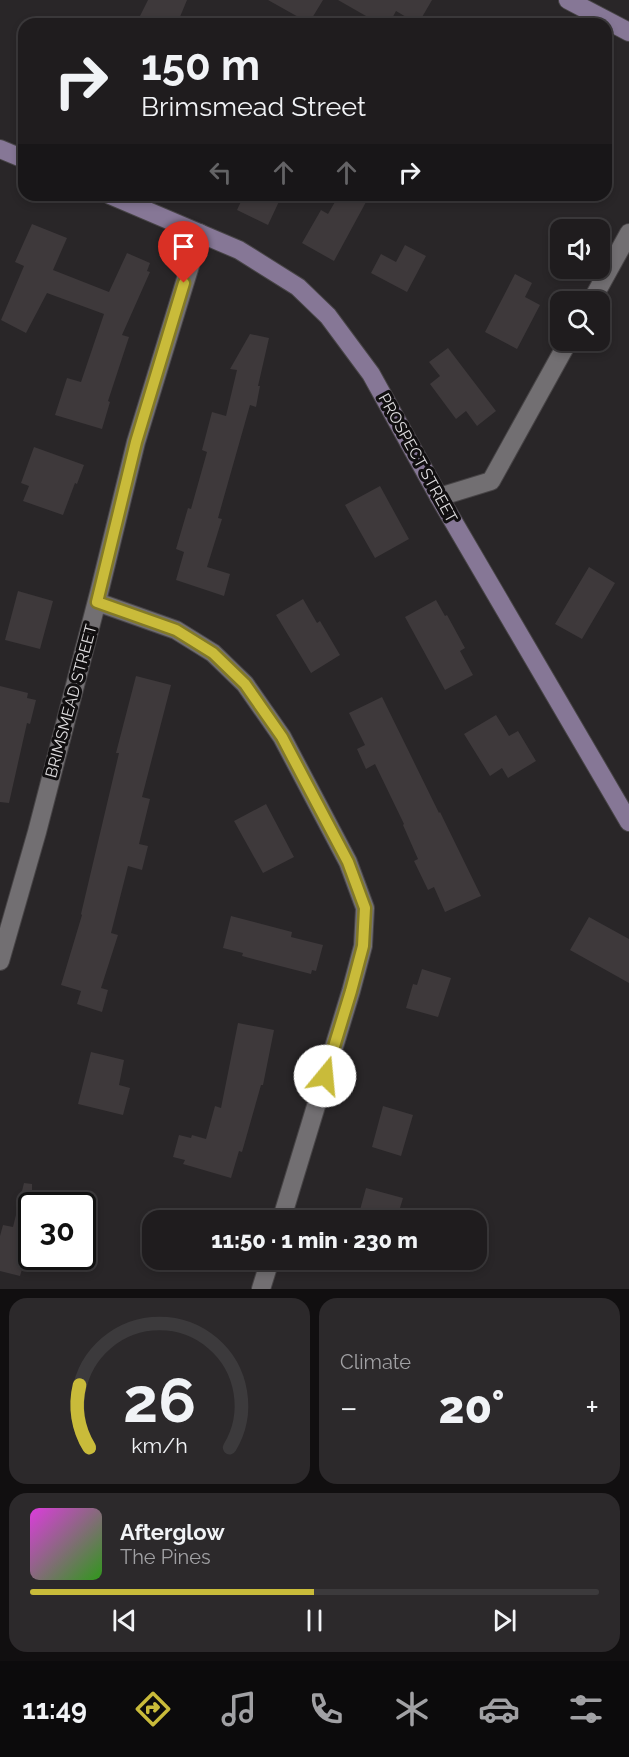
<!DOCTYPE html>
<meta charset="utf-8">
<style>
:root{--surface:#1f1c1e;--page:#2c292b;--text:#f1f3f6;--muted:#a1a1a4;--line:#3c3a3c;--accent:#c9bb3a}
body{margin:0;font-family:Raleway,sans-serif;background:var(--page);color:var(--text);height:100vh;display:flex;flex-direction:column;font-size:22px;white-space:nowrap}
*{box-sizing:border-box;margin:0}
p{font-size:20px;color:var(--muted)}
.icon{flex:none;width:33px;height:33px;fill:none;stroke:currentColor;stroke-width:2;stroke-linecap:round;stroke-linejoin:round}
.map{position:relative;height:1289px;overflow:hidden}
.sheet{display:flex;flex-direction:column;gap:9px;padding:9px;background:#110f10;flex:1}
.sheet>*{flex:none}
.top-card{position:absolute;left:18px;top:18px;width:594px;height:183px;border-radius:18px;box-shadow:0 3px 9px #0003,0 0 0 2px var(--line);background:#1f1c1e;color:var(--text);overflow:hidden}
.fabs{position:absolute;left:550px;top:219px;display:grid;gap:12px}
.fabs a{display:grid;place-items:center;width:60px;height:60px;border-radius:12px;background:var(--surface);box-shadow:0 3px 9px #0003,0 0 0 2px var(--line);font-size:30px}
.speed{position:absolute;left:18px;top:1192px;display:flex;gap:12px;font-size:30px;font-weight:700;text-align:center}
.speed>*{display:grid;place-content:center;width:78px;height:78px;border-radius:50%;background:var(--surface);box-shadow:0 3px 9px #0003,0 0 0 2px var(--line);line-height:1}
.speed .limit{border:3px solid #111;border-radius:9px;background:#fff;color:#111}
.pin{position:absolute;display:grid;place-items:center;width:51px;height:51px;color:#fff;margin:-62px -26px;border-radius:50% 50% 50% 0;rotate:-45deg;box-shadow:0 0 6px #0007}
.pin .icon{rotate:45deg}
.me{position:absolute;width:66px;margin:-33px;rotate:17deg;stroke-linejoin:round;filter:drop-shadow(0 0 4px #0008)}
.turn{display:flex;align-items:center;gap:21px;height:126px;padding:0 24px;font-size:27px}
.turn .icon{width:78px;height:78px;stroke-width:2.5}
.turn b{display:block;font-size:42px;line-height:51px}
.lanes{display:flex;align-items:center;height:57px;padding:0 24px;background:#0003;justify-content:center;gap:30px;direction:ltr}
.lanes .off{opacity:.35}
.big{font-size:45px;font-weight:800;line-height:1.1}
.sheet .tile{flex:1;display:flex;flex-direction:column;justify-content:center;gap:9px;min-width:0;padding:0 21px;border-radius:18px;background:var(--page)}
.sheet .dial{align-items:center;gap:0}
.dial svg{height:156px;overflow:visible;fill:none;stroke:var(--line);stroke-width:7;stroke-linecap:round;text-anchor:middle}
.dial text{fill:var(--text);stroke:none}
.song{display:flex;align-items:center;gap:18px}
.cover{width:72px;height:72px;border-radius:9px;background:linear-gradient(135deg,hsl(300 70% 55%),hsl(110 70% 35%))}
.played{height:6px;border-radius:3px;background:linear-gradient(90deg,var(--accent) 50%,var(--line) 50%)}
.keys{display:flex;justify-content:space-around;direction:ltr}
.heat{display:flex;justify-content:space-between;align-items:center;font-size:33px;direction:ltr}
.sheet .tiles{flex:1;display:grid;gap:9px;grid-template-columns:1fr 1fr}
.tile:last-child{grid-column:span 2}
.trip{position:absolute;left:142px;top:1210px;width:345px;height:60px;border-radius:18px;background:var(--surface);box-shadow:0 3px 9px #0003,0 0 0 2px var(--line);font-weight:800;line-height:60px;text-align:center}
.tabs{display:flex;height:96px;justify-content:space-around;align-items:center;background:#0c0b0c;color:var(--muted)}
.tabs .icon{width:42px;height:42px}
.tabs .selected{color:var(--accent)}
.tabs b{font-size:27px;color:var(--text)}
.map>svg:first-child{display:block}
</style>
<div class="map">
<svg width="629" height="1289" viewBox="0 0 629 1289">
<rect width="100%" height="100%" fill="#292628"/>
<path fill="#3e393b" d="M 148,0 L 187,0 L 177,24 L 136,24 Z
M 268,0 L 323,0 L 309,23 Z
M 338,0 L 432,0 L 418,24 L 396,11 L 389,24 L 380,24 Z
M 244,195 L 282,195 L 268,225 L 237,210 Z
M 339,195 L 354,195 L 366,202 L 334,261 L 302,243 L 321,210 L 328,214 Z
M 32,224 L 67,238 L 53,270 L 109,292 L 127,253 L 150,263 L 147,271 L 150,272 L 122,335 L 129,337 L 108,401 L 110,402 L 102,429 L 55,415 L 67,378 L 81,382 L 104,314 L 47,293 L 26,333 L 1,320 L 24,266 L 15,262 Z
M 405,245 L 426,256 L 407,292 L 371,273 L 381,254 L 396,262 Z
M 515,274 L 532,283 L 525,297 L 540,305 L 517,349 L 485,332 Z
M 250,334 L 269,338 L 258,386 L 260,386 L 256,407 L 250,405 L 218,518 L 222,519 L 207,567 L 230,574 L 224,596 L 176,580 L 184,552 L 176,549 L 188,508 L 191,509 L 207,452 L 202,450 L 212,412 L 226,416 L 237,370 L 230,369 Z
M 448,348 L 496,411 L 477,426 L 466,411 L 456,419 L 430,384 L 440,376 L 429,362 Z
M 34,447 L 84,465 L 77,484 L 75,483 L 63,515 L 23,501 L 29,486 L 21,483 Z
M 380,486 L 409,539 L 375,558 L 345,505 Z
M 589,567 L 615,583 L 582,639 L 555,624 Z
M 18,591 L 53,601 L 40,649 L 5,640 Z
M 303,599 L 317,623 L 320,621 L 340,655 L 311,673 L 276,615 Z
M 436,600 L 445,616 L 447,615 L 465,648 L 460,651 L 473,675 L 445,690 L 405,617 Z
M 136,676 L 171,685 L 142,797 L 150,799 L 139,844 L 148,846 L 142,870 L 128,866 L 111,933 L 118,935 L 101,988 L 108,990 L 102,1012 L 77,1004 L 81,991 L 61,985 L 82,915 L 81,914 L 119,753 L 116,753 Z
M 0,686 L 28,693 L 27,698 L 36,700 L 30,724 L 27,723 L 9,803 L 0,802 Z
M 382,697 L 439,813 L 440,812 L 481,896 L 445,912 L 434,887 L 428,890 L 414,861 L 418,859 L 403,825 L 404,824 L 375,764 L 366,769 L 357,749 L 365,745 L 349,713 Z
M 496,715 L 509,736 L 518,731 L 536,761 L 508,778 L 502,768 L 490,776 L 464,734 Z
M 266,804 L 294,857 L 263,873 L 234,821 Z
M 231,916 L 292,932 L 291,937 L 323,945 L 316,971 L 312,970 L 311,974 L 242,956 L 243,953 L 223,948 Z
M 589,917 L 629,939 L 629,983 L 570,950 Z
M 422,969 L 451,978 L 438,1017 L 406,1008 L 413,984 L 417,985 Z
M 238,1023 L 274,1030 L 263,1085 L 261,1085 L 242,1152 L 239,1151 L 231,1178 L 183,1164 L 185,1160 L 173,1157 L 179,1135 L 191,1138 L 192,1135 L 206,1139 L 215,1106 L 221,1108 Z
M 91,1052 L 124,1060 L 119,1085 L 130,1088 L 123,1115 L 78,1104 Z
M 383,1106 L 413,1115 L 401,1156 L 372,1147 Z
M 24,1183 L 32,1184 L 32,1236 L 20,1276 L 0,1271 L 0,1236 L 3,1225 L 13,1227 Z
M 366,1188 L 403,1198 L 396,1221 L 357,1221 Z"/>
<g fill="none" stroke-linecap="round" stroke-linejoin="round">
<defs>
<path id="street" d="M 591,302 L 629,233
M 439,497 L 491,481 L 569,340
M 97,602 L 176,630 L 213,653 L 245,684 L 282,737 L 348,862 L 365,908 L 363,946 L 351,991 L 281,1221
M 0,961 L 37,832 L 99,593 L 136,442 L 200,233
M 261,1289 L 270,1260"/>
<path id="secondary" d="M 568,0 L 629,32
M 0,149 L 24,159
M 110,195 L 239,250 L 298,287 L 328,316 L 371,374 L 439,497 L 629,822"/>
</defs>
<use href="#street" stroke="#474446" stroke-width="20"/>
<use href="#secondary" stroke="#474446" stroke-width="20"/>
<use href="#street" stroke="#726f72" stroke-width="18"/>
<use href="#secondary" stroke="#867796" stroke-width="18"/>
</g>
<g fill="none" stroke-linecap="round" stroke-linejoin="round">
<defs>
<path id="route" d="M 184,283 L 136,442 L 97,602 L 176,630 L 213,653 L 245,684 L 282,737 L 348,862 L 365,908 L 363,946 L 351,991 L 325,1076"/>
</defs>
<use href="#route" stroke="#837a26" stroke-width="15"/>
<use href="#route" stroke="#c9bb3a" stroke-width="10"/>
</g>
<g text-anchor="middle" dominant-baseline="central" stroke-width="6" stroke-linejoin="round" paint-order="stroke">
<g font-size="16" fill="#dedcde" stroke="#110f10">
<text transform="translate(418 458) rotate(61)">PROSPECT STREET</text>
<text transform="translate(71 701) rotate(-75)">BRIMSMEAD STREET</text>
</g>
</g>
</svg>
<div class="fabs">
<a><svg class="icon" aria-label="sound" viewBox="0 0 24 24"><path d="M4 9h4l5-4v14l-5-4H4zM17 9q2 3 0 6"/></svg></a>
<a><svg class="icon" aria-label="search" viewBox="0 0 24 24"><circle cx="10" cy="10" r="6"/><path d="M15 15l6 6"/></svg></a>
</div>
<div class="speed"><div class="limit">30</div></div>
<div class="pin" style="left:184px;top:283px;background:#d93025"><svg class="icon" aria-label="arrive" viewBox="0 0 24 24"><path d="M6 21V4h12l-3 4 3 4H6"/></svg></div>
<svg class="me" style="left:325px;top:1076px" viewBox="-20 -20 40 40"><circle r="19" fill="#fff"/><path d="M0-13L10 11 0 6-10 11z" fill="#c9bb3a"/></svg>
<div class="trip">11:50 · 1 min · 230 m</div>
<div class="top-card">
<div class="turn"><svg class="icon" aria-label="right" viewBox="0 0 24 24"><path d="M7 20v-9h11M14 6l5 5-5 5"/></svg><div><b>150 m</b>Brimsmead Street</div></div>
<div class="lanes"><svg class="icon off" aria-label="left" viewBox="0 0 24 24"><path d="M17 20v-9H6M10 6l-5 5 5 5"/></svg><svg class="icon off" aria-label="ahead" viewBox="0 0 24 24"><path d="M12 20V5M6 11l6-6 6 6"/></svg><svg class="icon off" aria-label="ahead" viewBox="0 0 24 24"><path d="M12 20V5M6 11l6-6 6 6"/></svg><svg class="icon" aria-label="right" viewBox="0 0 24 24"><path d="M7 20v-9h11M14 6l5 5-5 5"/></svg></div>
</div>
</div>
<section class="sheet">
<div class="tiles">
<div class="tile dial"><svg viewBox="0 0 100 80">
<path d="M14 69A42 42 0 1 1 86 69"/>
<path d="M14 69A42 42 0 0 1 9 37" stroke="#c9bb3a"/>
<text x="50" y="56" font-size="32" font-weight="700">26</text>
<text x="50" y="72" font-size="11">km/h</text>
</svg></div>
<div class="tile"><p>Climate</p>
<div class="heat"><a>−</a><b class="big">20°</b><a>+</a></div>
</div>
<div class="tile">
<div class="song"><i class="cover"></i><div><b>Afterglow</b><p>The Pines</p></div></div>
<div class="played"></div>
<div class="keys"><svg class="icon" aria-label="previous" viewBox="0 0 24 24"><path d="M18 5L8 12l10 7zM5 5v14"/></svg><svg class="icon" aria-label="pause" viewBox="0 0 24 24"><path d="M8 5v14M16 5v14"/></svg><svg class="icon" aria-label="next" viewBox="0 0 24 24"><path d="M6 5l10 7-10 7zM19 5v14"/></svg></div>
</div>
</div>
</section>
<nav class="tabs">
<b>11:49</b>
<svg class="icon selected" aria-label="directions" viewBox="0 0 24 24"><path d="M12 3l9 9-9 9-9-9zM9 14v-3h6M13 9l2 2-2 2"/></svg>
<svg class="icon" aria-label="music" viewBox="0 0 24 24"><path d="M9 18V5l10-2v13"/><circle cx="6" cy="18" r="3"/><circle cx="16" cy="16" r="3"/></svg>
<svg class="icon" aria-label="phone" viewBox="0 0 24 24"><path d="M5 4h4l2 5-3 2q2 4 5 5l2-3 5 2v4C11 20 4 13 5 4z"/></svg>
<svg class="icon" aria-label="climate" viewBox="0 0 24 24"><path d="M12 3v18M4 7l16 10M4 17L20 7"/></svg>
<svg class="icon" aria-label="car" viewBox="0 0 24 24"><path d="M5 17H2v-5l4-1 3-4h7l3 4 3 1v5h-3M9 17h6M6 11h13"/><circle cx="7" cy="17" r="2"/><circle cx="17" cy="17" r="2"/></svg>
<svg class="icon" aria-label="filters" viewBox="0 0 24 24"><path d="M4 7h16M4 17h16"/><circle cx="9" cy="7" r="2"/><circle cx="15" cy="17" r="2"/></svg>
</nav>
